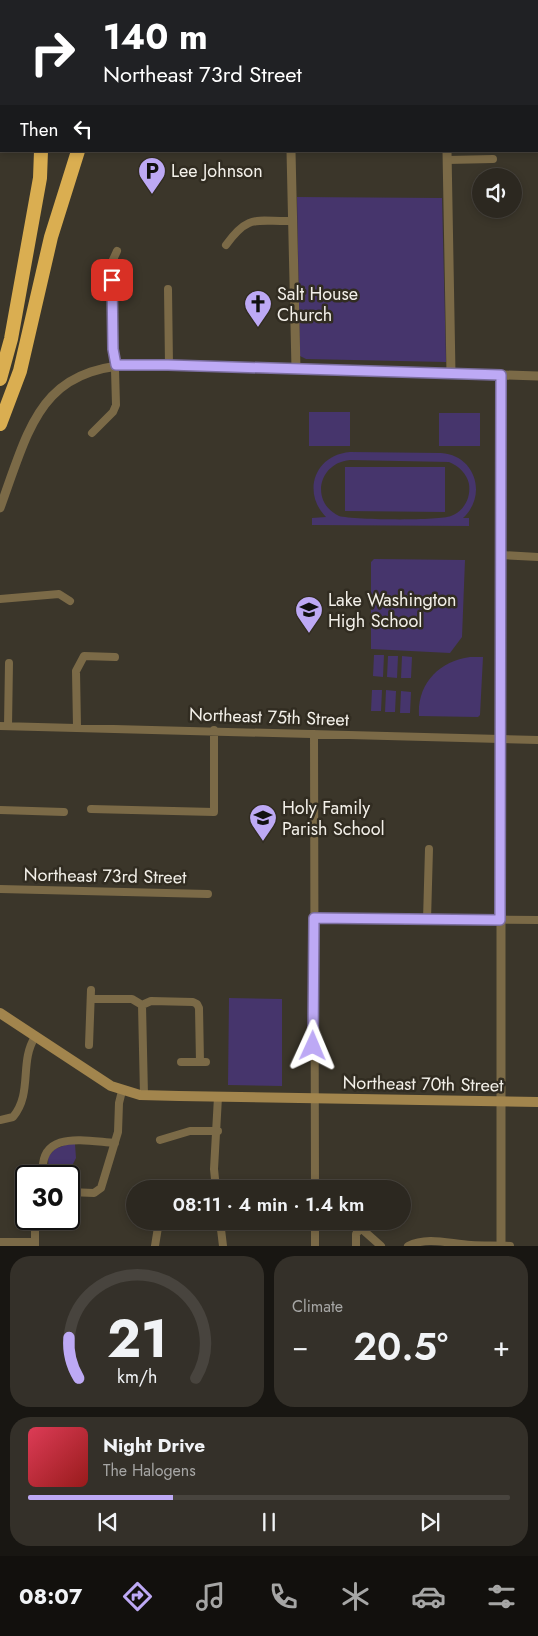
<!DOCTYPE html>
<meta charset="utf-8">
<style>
:root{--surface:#2c2820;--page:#343029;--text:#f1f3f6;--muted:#a6a6a5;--line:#48443e;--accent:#bda9f5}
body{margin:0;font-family:Jost,sans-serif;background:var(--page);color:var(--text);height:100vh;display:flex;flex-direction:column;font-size:19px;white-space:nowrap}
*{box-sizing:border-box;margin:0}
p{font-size:16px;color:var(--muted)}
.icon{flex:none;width:28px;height:28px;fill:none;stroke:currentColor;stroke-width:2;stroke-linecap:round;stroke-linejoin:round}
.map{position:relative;height:1246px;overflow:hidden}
.panel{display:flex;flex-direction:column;gap:10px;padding:10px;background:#181612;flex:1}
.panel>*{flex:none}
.top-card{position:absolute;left:0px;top:0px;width:539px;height:152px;box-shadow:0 2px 8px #0003,0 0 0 1px var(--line);background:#202124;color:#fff;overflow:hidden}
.buttons{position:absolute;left:472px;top:168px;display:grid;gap:10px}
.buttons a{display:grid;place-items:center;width:50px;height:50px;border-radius:50%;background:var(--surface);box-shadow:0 2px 8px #0003,0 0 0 1px var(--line);font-size:25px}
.speed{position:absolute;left:15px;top:1165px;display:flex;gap:10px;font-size:25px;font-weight:700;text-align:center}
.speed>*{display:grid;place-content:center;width:65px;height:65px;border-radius:50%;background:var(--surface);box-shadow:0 2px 8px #0003,0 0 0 1px var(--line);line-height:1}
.speed .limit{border:2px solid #111;border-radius:8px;background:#fff;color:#111}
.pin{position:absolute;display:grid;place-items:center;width:42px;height:42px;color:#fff;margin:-21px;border-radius:10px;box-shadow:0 2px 8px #0006}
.me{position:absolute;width:55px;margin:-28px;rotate:1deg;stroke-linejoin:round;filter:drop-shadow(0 0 4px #0008)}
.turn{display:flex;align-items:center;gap:18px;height:105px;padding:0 20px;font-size:22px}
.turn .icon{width:65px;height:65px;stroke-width:2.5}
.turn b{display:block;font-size:35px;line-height:42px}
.then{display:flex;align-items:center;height:48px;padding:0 20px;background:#0003;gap:10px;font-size:19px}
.big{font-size:38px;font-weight:600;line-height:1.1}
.panel .widget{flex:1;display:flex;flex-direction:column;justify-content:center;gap:8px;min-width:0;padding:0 18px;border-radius:20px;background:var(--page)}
.panel .dial{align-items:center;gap:0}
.dial svg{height:130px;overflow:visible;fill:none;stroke:var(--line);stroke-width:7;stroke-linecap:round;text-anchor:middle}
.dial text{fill:var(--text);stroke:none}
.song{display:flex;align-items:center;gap:15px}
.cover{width:60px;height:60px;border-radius:8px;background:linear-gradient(135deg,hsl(350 70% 55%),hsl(0 70% 35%))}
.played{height:5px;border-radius:2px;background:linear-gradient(90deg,var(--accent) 30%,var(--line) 30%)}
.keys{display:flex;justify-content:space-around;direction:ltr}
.heat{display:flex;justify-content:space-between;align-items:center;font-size:28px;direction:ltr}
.panel .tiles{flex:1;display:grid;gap:10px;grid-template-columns:1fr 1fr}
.widget:last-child{grid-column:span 2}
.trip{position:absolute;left:126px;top:1180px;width:285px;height:50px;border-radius:25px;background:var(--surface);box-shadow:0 2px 8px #0003,0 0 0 1px var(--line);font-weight:600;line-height:50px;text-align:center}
.dock{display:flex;height:80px;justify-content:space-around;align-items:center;background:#12100d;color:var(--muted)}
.dock .icon{width:35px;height:35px}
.dock .current{color:var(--accent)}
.dock b{font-size:22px;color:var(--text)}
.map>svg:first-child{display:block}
</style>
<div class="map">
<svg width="538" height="1246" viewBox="0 0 538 1246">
<rect width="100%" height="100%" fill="#3b362a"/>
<path fill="#46356c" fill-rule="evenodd" d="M 297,197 L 442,198 L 446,362 L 306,359 L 300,356 Z
M 309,412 L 350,412 L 350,446 L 309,446 Z
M 439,413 L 480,413 L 480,446 L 439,446 Z
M 350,452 L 441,453 C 475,455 488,495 463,518 L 469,518 L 469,526 L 312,525 L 312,518 L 326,517 C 302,493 314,455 350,452 ZM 350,460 L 449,462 C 459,466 467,474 469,484 C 471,498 464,511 451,516 C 438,521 354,520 339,516 C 310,502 318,463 350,460 Z
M 345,467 L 445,467 L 445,512 L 345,511 Z
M 374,559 L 465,560 L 462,637 L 450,653 L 371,649 L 371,562 Z
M 374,655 L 384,655 L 383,677 L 373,676 Z
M 388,656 L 398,656 L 397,678 L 387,677 Z
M 402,656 L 412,657 L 411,678 L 401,678 Z
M 470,657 L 483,657 L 480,715 L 478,717 L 419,716 C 417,684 439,661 470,657 Z
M 372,690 L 382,690 L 381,711 L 371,711 Z
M 386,690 L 396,691 L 395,712 L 385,712 Z
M 401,691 L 411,692 L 410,713 L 400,713 Z
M 229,998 L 282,999 L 282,1086 L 228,1085 Z
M 68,1144 L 75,1144 L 76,1158 L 67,1176 L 49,1176 L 48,1157 L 55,1149 Z"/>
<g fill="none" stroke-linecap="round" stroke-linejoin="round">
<path stroke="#7b6a47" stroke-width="8" d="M 447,160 L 493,159
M 226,245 C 249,213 257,222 292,221
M 168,289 L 169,365
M 92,433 L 113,412 L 116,405 L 112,262 L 117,251
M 501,555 L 538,557
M 0,599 L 59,594 L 70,601
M 0,726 L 538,740
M 8,726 L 9,663
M 77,727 L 76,671 L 84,656 L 115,657
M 314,734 L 315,1189
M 91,809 L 214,812 L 214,730
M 0,810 L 64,812
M 0,889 L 208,894
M 313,918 L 538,920
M 427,920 L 429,849
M 91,999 L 132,999 L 142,1005
M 142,1005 L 151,1001 L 193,1002 L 197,1004 L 199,1008 L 200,1062
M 142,1005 L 144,1095
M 89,1045 L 91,990
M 181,1062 L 206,1062
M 0,1120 L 13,1117 C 33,1093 19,1062 35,1037
M 160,1140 L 190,1131 L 218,1131
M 43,1176 C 38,1129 85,1141 115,1143
M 216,1189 L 214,1169 L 218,1097
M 69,1192 L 94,1193 L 101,1188 L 118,1132 L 119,1103 L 122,1091
M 220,1221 L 223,1246
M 315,1221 L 315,1246
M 0,1242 L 35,1242
M 35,1246 L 35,1219
M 155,1246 L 159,1221
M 356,1246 L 356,1234 L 359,1230 L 363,1230 L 381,1246
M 408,1246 C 428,1236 450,1244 471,1245 C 484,1246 497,1245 510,1246"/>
<path stroke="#7b6a47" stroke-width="9" d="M 288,0 L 288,1
M 445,0 L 445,1
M 291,151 L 296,369
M 447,151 L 451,373
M 501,375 L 501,1246
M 0,508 C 32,420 41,363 152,364 L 538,376"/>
<path stroke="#a2854d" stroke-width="10" d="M 0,1013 L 111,1086 L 140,1095 L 179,1096 L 538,1102"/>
<path stroke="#bf9b50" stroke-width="11" d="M 57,0 L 59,1"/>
<path stroke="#daae51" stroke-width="14" d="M 46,1 L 46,0
M 79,1 L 79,0
M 89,1 L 90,0
M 0,379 L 11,339 L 40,178 L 41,151
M 0,424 L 20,371 L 51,237 L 78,151"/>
</g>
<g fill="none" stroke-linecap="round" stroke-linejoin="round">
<defs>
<path id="route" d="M 112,280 L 113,349 L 116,365 L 168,365 L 501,375 L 500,920 L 314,918 L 313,1046"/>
</defs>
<use href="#route" stroke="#7b6e9f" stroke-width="12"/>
<use href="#route" stroke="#bda9f5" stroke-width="9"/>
</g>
<defs>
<symbol id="parking-pin" viewBox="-11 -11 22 30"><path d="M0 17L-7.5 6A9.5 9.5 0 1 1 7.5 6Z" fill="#bda9f5" stroke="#312c21"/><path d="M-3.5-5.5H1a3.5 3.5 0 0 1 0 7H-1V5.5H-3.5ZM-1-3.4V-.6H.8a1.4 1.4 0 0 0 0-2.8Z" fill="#111"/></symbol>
<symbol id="church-pin" viewBox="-11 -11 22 30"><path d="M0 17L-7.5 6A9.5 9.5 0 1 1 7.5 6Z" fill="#bda9f5" stroke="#312c21"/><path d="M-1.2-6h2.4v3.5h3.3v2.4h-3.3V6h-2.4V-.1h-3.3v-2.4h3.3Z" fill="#111"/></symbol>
<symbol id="school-pin" viewBox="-11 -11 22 30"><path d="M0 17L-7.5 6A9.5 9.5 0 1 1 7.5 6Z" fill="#bda9f5" stroke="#312c21"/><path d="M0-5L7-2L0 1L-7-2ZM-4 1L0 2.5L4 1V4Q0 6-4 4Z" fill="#111"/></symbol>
</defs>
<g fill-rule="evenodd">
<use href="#parking-pin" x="136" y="155" width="32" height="43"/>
<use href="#church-pin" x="242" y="288" width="32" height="43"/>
<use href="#school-pin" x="293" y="594" width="32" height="43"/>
<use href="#school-pin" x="247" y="802" width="32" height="43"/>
</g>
<g text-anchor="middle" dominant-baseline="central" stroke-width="5" stroke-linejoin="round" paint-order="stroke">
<g font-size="18" fill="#f3f0e9" stroke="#312c21" text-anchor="start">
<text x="171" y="171">Lee Johnson</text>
<text x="277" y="294">Salt House<tspan x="277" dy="21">Church</tspan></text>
<text x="328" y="600">Lake Washington<tspan x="328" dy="21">High School</tspan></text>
<text x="282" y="808">Holy Family<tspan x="282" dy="21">Parish School</tspan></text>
</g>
<g font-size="18" fill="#f3f0e9" stroke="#312c21">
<text transform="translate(269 717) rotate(2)">Northeast 75th Street</text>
<text transform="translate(105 876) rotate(1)">Northeast 73rd Street</text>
<text transform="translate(423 1084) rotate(1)">Northeast 70th Street</text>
</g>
</g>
</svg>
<div class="buttons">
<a><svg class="icon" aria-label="sound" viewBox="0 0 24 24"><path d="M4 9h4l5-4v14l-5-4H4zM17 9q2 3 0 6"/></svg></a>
</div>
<div class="speed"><div class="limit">30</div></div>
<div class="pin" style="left:112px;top:280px;background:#d93025"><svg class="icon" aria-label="arrive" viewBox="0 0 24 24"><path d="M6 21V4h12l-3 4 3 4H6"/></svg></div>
<svg class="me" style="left:313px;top:1046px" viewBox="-20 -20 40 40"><path d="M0-17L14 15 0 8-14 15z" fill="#bda9f5" stroke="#fff" stroke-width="4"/></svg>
<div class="trip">08:11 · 4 min · 1.4 km</div>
<div class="top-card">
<div class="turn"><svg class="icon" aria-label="right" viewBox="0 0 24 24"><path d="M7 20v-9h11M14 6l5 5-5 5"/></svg><div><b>140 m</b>Northeast 73rd Street</div></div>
<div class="then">Then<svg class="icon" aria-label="left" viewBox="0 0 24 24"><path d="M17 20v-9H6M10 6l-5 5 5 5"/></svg></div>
</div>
</div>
<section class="panel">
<div class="tiles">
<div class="widget dial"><svg viewBox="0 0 100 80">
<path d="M14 69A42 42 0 1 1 86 69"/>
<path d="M14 69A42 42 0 0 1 8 44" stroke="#bda9f5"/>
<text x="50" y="56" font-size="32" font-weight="700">21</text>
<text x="50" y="72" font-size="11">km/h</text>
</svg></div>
<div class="widget"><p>Climate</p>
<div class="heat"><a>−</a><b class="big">20.5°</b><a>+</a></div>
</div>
<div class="widget">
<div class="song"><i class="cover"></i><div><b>Night Drive</b><p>The Halogens</p></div></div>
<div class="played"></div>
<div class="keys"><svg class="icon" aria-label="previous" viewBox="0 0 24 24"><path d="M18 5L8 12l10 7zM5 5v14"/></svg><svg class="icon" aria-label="pause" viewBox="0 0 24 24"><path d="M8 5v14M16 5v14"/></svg><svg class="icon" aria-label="next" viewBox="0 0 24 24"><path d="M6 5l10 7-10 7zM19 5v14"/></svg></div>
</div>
</div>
</section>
<nav class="dock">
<b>08:07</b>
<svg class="icon current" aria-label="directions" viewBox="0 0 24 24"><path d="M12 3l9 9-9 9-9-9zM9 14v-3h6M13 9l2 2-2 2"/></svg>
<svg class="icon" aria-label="music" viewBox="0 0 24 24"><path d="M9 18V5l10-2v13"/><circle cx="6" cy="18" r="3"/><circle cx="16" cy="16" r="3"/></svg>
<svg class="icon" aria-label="phone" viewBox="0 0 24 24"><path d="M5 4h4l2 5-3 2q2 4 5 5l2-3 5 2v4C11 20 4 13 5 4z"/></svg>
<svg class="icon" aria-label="climate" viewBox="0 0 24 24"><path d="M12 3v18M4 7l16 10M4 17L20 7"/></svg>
<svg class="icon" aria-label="car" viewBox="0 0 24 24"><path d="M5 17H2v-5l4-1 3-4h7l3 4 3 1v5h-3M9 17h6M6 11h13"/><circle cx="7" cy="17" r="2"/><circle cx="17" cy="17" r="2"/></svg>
<svg class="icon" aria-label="filters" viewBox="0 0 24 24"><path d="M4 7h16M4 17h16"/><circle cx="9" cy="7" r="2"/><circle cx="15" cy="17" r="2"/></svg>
</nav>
